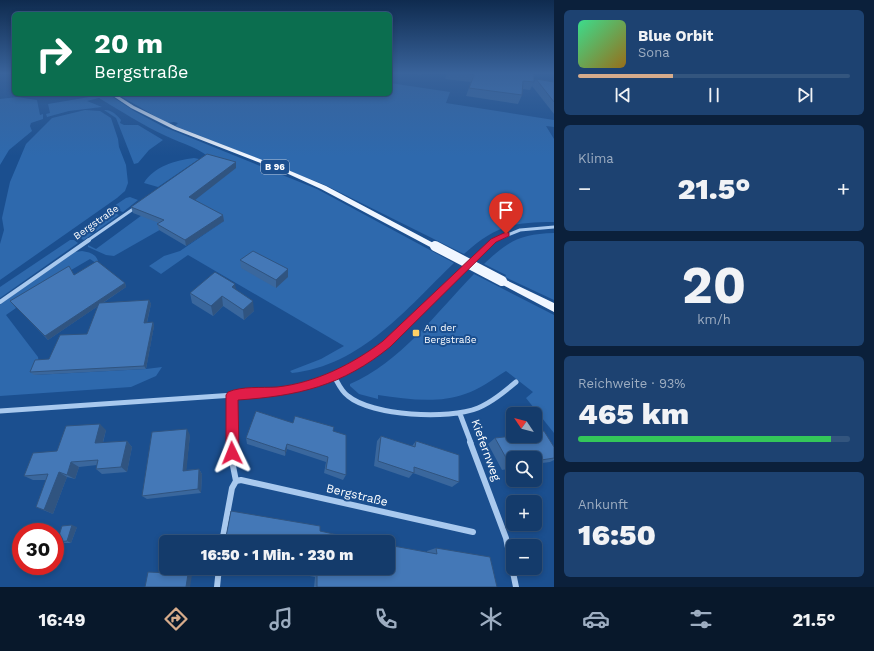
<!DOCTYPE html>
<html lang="de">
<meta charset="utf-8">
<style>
:root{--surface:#143b6b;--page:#1d4271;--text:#f1f3f6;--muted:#9dadc1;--line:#33557e;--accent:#d6ab8b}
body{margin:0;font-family:"Work Sans",sans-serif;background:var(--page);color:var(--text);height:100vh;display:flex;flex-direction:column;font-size:15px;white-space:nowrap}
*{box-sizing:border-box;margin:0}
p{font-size:13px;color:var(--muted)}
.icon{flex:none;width:22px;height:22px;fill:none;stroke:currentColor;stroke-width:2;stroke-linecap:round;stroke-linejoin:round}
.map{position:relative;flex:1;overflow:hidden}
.details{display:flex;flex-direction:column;gap:10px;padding:10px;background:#0b203b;width:320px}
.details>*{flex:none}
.guide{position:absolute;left:12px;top:12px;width:380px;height:84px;border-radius:6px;box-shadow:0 2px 6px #0003,0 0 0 1px var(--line);background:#0b6e4f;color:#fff;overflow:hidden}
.needle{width:26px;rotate:305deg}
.fabs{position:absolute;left:506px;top:407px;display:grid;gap:8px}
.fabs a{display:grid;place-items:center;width:36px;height:36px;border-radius:6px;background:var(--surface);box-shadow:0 2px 6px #0003,0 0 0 1px var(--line);font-size:20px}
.speed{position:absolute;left:12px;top:523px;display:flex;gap:8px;font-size:20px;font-weight:700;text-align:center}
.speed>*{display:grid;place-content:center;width:52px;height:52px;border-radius:50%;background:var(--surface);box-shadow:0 2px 6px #0003,0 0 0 1px var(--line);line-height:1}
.speed .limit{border:6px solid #d22;background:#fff;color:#111}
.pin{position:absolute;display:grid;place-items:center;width:34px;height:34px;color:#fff;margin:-41px -17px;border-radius:50% 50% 50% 0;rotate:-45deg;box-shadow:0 0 4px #0007}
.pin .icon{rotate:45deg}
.me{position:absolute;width:44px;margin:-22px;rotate:358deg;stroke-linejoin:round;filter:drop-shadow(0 0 3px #0008)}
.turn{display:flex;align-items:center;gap:14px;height:84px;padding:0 16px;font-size:18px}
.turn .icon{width:52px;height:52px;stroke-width:2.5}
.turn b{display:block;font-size:28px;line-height:34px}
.big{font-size:30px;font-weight:800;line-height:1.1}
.details .card{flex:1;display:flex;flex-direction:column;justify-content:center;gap:6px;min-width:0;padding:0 14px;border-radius:6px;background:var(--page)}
.details .dial{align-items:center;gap:0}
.dial b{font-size:52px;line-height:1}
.song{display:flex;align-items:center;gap:12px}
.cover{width:48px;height:48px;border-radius:6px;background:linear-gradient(135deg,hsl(150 70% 55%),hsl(40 70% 35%))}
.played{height:4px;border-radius:2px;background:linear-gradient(90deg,var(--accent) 35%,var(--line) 35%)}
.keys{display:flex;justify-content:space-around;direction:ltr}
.heat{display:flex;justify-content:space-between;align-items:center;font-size:22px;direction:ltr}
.charge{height:6px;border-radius:3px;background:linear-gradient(90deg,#34c759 93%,var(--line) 0)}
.trip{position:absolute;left:159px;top:535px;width:236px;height:40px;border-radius:6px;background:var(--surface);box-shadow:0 2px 6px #0003,0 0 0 1px var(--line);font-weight:800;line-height:40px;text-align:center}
.menu{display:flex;height:64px;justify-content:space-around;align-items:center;background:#08182b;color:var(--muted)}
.menu .icon{width:28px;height:28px}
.menu .on{color:var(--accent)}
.menu b{font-size:18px;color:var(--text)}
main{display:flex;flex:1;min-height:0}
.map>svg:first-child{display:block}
</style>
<main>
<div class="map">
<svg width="554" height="587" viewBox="0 0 554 587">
<rect width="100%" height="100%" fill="#1b4f8f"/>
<path fill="#2e69ad" d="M 390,83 L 450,92 L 446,103 L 554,120 L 554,127 L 546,126 L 554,139 L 554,222 C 512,222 495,226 464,254 L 325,185 L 175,126 L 178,123 L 174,122 L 167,123 L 117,94 L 390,94 Z
M 92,94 L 108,94 L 134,111 L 164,127 L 317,189 L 454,263 C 407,308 361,366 292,373 L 290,371 L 321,359 L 344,346 L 188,255 L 161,274 L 149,266 L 164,256 L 180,251 L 224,221 L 179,219 L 114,256 L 106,255 L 88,247 L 88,245 L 96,249 L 214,162 C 202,148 182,144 166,136 C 142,125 121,111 99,98 L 87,101 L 102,107 L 69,111 L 47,117 L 46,114 L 50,113 L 48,104 L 95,96 Z
M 17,97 L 37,100 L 40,115 L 43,114 L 43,119 L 31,123 L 30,126 L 32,131 L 9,150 L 0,165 L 0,99 Z
M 85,110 L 100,111 L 111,118 L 118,139 L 119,147 L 126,165 L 128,183 L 125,191 L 117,198 L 0,280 L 0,244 L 4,230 L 2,218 L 10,182 L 26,144 L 52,118 Z
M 104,110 C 111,109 117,115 121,120 L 120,123 L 124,125 L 138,125 L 163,140 L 149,150 L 138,163 L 134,164 L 116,118 Z
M 194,158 L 199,159 L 158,187 L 144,183 C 153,167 176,160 194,158 Z
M 130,197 L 138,200 L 123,212 L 111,208 L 126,198 Z
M 110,211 L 119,215 L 84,240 L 74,236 Z
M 554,233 L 554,300 L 505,277 L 506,275 L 484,264 C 508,241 520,234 554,233 Z
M 70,240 L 74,240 L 78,243 L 0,298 L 0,287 Z
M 82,251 C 89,252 96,254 98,261 L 96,263 L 90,259 L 13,304 L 16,308 L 6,315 L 38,357 L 39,364 L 34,375 L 146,369 L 162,367 L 156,376 L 131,387 L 0,396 L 0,304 L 75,252 Z
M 474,274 L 554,315 L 554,433 L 526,398 L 533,392 L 506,371 C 493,379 480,389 465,394 C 437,404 407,399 378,395 L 378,399 L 359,394 L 350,386 L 350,384 C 400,363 437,312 474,274 Z"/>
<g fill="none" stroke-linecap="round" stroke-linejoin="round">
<path stroke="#a9c9ee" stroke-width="3" d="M 87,241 L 136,207
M 493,241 L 520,230 L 554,227"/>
<path stroke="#a9c9ee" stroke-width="4" d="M 0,302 L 89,240
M 401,330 L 495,240"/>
<path stroke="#a9c9ee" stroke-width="5" d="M 334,376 C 338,383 341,391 348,396 C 372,416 449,420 478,408 C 492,402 504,392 516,382
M 232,395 L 233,443
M 0,411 L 278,392 C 326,381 366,363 402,329
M 460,414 L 471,443"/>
<path stroke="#a9c9ee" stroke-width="6" d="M 470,442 L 506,538 L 516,587
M 236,481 L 241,480 L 473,532
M 222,542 L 232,488 L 236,481 L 233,466 L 233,442
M 217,587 L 219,568"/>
<path fill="#f0f6ff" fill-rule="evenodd" d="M 110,94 L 115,94 L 134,106 L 177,127 L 288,170 L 326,186 L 439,246 L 438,248 L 432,248 L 321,189 L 284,172 L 173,129 L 131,108 Z
M 502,278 L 554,303 L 554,312 L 499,283 L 497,281 Z"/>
<path stroke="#f0f6ff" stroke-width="10" d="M 435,246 L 502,281"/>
</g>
<path fill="#3a679d" d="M 406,73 L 422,73 L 421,75 Z
M 447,73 L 534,73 L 534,82 L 530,90 L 522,89 L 522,95 L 518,104 L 466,96 L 471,82 L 445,79 Z
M 536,79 L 554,82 L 554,114 L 532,86 Z
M 236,162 L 236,168 L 194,200 L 224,221 L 186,246 L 159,230 L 157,224 L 159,223 L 133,213 L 131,207 Z
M 240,260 L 288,277 L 276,288 L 241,268 Z
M 74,275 L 125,283 L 126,287 L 103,303 L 149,300 L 151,304 L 147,323 L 153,322 L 154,326 L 146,369 L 34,375 L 30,372 L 87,334 L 98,306 L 48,340 L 13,304 Z
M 236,290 L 254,311 L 244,320 L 223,306 L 213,316 L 192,303 L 190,293 Z
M 293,423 L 333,431 L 346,475 L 343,480 L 324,473 L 326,462 L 287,449 L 285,456 L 247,444 L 246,438 Z
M 106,430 L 103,443 L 127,441 L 132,447 L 127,472 L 102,474 L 96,469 L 97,465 L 79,467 L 75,479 L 67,477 L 53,514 L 36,507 L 46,480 L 33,480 L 24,476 L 57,451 Z
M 190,435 L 186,470 L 199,469 L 202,474 L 201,493 L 147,499 L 142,496 Z
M 381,436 L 412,446 L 416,441 L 459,482 L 452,487 L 413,473 L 409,478 L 374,466 L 377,441 Z
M 495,438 L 554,447 L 554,460 L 550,462 L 535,464 L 535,458 L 513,458 L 513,468 L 502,470 L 488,444 Z
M 77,527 L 71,543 L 61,543 L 57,542 Z
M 436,548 L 497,587 L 314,587 L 315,577 L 268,568 L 388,568 L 427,552 L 427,551 Z"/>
<path fill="#305480" d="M 24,94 L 37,94 L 25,95 Z
M 236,162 L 236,168 L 190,204 L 189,197 Z
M 223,215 L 224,221 L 186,246 L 185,240 Z
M 288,269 L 288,277 L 276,288 L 276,280 Z
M 125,283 L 126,287 L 48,340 L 45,336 Z
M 235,284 L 237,294 L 232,287 Z
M 222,296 L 223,306 L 213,316 L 211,306 Z
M 149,300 L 151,304 L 146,326 L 144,323 Z
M 253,301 L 254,311 L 244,320 L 243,310 Z
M 153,322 L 154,326 L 146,369 L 144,366 Z
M 100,424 L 106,430 L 101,449 L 95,443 Z
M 187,429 L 190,435 L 186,475 L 183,471 Z
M 127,441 L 132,447 L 127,472 L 121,467 Z
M 287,444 L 287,449 L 285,456 L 285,451 Z
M 71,462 L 79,467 L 75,479 L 67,475 Z
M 199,469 L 202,474 L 201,493 L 198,489 Z
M 59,472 L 67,477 L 53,514 L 44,510 Z
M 72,525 L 77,527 L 71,543 L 67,541 Z
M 43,526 L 47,528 L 46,532 L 40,532 Z
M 188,574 L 192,575 L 190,587 L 186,587 Z"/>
<path fill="#4478b7" stroke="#305480" d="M 464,73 L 534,73 L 534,82 L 523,81 L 522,95 L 469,88 L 474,75 Z
M 536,79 L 554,82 L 554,102 Z
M 207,154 L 236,162 L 189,197 L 223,215 L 185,240 L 157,224 L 164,220 L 131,207 Z
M 253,251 L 288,269 L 276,280 L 240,260 Z
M 97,261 L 125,283 L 45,336 L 10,301 L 69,266 L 74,275 Z
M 215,272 L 235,284 L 232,287 L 253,301 L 243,310 L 222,296 L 211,306 L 190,293 Z
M 149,300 L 144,323 L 153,322 L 144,366 L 30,372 L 35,360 L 49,359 L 60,335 L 87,334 L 99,303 Z
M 256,411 L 293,423 L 295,416 L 334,427 L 333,431 L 346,435 L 346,475 L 326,469 L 328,457 L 287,444 L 285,451 L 246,438 Z
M 100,424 L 95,443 L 127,441 L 121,467 L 96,469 L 98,460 L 71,462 L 67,475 L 59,472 L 44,510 L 36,507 L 48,474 L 24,476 L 33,453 L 57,451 L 66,426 Z
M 187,429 L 183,471 L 199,469 L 198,489 L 142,496 L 152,432 Z
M 544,431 L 554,447 L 554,458 L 535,461 L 535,458 L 513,458 L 513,465 L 510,465 L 495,438 L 513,436 L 535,436 L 535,432 Z
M 381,436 L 415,447 L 416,441 L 459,455 L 459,482 L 414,467 L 414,473 L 378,461 Z
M 231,511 L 320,526 L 320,531 L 338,535 L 338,542 L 225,542 Z
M 72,525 L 67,541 L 57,542 L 62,526 Z
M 30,526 L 43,526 L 40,532 L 28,532 Z
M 388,545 L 437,554 L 436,548 L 490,557 L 497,587 L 317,587 L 317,575 L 278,568 L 388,568 Z
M 148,572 L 188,574 L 186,587 L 145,587 Z"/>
<linearGradient id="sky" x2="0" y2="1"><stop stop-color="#0f2b4f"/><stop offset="0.47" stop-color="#39639b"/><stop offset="1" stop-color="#39639b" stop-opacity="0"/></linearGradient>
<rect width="554" height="156" fill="url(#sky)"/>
<path fill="#e11d48" stroke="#92132f" d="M 506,232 L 509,233 L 509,236 L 496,242 L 390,347 C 342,386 298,396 238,400 L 239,453 L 237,457 L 232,459 L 228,457 L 226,453 L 226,395 L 228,392 C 242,386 261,388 277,387 C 315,383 353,364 383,341 L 491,239 Z"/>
<rect fill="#ffd166" stroke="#1b4f8f" stroke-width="1.5" x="412" y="329" width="8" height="8" rx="2"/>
<g text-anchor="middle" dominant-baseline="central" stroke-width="4" stroke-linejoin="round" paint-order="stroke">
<rect fill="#1b4f8f" stroke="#bbcadd" stroke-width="1" x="261" y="160" width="28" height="14" rx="3"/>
<g font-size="9" font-weight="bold" fill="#fff">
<text x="275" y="167">B 96</text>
</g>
<g font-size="10" fill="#fff" stroke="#1b4f8f">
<text transform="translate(96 222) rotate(-35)">Bergstraße</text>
</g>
<g font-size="10" fill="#fff" stroke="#1b4f8f" text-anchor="start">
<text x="424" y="327">An der<tspan x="424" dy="12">Bergstraße</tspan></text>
</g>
<g font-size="12" fill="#fff" stroke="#1b4f8f">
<text transform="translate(486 450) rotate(70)">Kiefernweg</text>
<text transform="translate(357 495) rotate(13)">Bergstraße</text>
</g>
</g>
</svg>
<div class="fabs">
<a><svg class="needle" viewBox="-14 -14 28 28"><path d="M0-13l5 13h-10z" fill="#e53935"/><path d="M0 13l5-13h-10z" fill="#9dadc1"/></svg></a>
<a><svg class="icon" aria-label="search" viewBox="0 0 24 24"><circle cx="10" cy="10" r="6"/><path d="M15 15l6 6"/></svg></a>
<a>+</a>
<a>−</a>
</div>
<div class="speed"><div class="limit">30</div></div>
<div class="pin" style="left:506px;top:234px;background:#d93025"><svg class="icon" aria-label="arrive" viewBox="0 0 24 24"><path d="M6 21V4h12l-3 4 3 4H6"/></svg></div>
<svg class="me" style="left:232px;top:453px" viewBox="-20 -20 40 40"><path d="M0-17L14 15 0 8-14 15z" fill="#e11d48" stroke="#fff" stroke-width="4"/></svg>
<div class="trip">16:50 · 1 Min. · 230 m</div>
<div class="guide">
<div class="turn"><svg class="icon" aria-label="right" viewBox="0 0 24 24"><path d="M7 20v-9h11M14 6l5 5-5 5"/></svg><div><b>20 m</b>Bergstraße</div></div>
</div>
</div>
<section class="details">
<div class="card">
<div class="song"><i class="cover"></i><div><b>Blue Orbit</b><p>Sona</p></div></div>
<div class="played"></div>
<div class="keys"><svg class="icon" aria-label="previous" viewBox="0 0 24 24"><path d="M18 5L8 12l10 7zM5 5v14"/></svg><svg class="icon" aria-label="pause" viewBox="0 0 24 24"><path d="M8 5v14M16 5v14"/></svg><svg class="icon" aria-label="next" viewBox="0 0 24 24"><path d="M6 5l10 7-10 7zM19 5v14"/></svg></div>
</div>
<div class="card"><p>Klima</p>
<div class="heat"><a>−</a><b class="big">21.5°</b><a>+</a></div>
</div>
<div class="card dial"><b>20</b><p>km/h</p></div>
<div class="card"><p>Reichweite · 93%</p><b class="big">465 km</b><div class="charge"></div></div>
<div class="card"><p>Ankunft</p><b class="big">16:50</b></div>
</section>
</main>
<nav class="menu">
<b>16:49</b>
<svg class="icon on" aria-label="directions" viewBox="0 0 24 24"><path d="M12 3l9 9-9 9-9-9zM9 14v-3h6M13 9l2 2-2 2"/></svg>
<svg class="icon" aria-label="music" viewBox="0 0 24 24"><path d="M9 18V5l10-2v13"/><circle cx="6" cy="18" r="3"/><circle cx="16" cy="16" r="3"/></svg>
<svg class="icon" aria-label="phone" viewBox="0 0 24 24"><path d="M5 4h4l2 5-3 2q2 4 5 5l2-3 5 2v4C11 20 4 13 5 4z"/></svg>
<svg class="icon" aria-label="climate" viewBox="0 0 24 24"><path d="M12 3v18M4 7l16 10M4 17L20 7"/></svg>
<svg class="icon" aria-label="car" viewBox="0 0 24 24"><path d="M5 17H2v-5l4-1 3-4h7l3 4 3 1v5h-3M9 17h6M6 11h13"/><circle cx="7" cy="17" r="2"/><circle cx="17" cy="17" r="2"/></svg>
<svg class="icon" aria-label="filters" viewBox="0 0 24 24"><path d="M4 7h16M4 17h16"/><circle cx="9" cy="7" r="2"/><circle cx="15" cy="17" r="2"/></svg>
<b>21.5°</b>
</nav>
